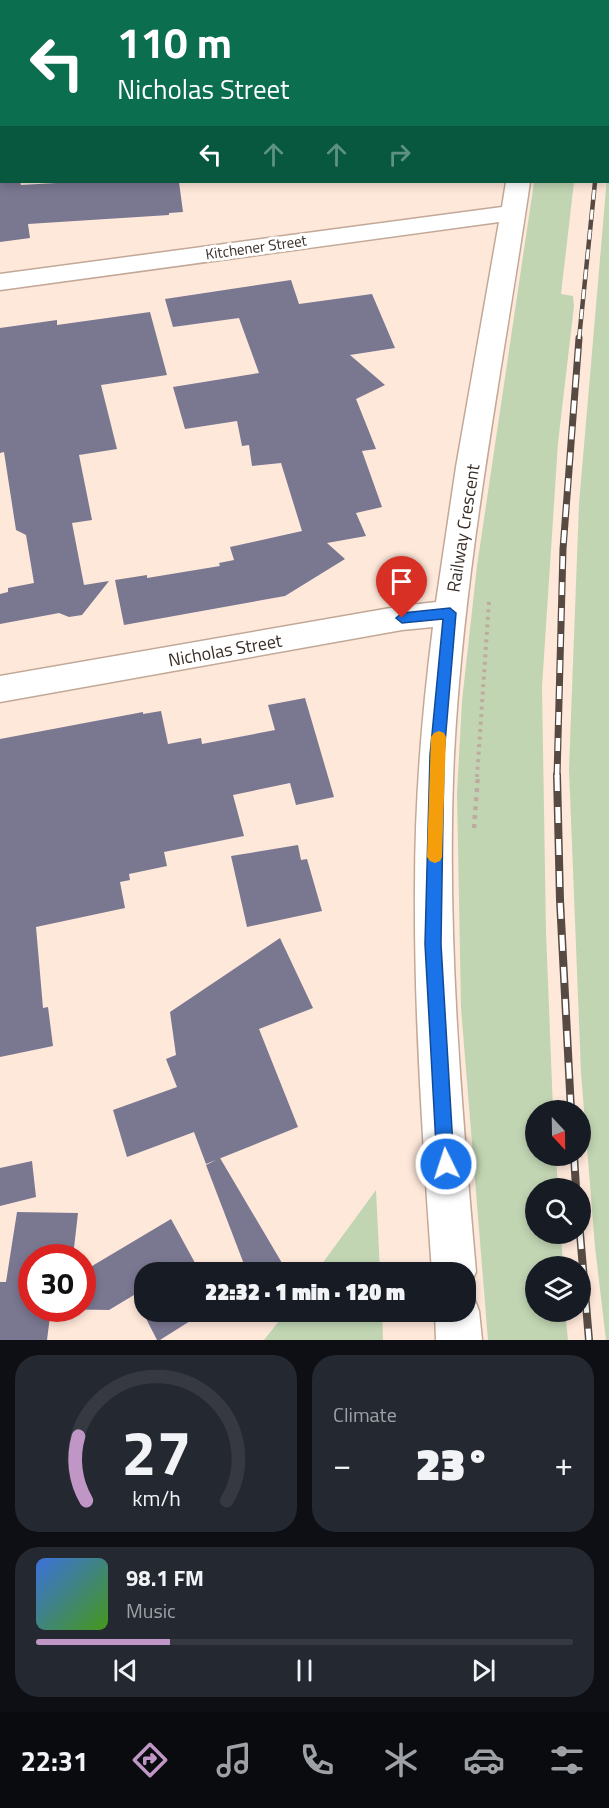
<!DOCTYPE html>
<meta charset="utf-8">
<style>
:root{--surface:#171b24;--page:#242831;--text:#f1f3f6;--muted:#9ea1a6;--line:#363941;--accent:#c096c7}
body{margin:0;font-family:"Titillium Web",sans-serif;background:var(--page);color:var(--text);height:100vh;display:flex;flex-direction:column;font-size:22px;white-space:nowrap}
*{box-sizing:border-box;margin:0}
p{font-size:20px;color:var(--muted)}
.icon{flex:none;width:33px;height:33px;fill:none;stroke:currentColor;stroke-width:2;stroke-linecap:round;stroke-linejoin:round}
.map{position:relative;height:1340px;overflow:hidden}
.sheet{display:flex;flex-direction:column;gap:15px;padding:15px;background:#0d0f14;flex:1}
.sheet>*{flex:none}
.guide{position:absolute;left:0px;top:0px;width:609px;height:183px;box-shadow:0 3px 9px #0003;background:#0b6e4f;color:#fff;overflow:hidden}
.needle{width:39px;rotate:158deg}
.fabs{position:absolute;left:525px;top:1100px;display:grid;gap:12px}
.fabs a{display:grid;place-items:center;width:66px;height:66px;border-radius:50%;background:var(--surface);box-shadow:0 3px 9px #0003;font-size:30px}
.speed{position:absolute;left:18px;top:1244px;display:flex;gap:12px;font-size:30px;font-weight:700;text-align:center}
.speed>*{display:grid;place-content:center;width:78px;height:78px;border-radius:50%;background:var(--surface);box-shadow:0 3px 9px #0003;line-height:1}
.speed .limit{border:9px solid #d22;background:#fff;color:#111}
.pin{position:absolute;display:grid;place-items:center;width:51px;height:51px;color:#fff;margin:-62px -26px;border-radius:50% 50% 50% 0;rotate:-45deg;box-shadow:0 0 6px #0007}
.pin .icon{rotate:45deg}
.me{position:absolute;width:66px;margin:-33px;rotate:356deg;stroke-linejoin:round;filter:drop-shadow(0 0 4px #0008)}
.turn{display:flex;align-items:center;gap:21px;height:126px;padding:0 18px;font-size:27px}
.turn .icon{width:78px;height:78px;stroke-width:2.5}
.turn b{display:block;font-size:42px;line-height:51px}
.lanes{display:flex;align-items:center;height:57px;padding:0 18px;background:#0003;justify-content:center;gap:30px;direction:ltr}
.lanes .off{opacity:.35}
.big{font-size:45px;font-weight:800;line-height:1.1}
.sheet .tile{flex:1;display:flex;flex-direction:column;justify-content:center;gap:9px;min-width:0;padding:0 21px;border-radius:24px;background:var(--page)}
.sheet .dial{align-items:center;gap:0}
.dial svg{height:156px;overflow:visible;fill:none;stroke:var(--line);stroke-width:7;stroke-linecap:round;text-anchor:middle}
.dial text{fill:var(--text);stroke:none}
.song{display:flex;align-items:center;gap:18px}
.cover{width:72px;height:72px;border-radius:9px;background:linear-gradient(135deg,hsl(220 70% 55%),hsl(100 70% 35%))}
.played{height:6px;border-radius:3px;background:linear-gradient(90deg,var(--accent) 25%,var(--line) 25%)}
.keys{display:flex;justify-content:space-around;direction:ltr}
.heat{display:flex;justify-content:space-between;align-items:center;font-size:33px;direction:ltr}
.sheet .tiles{flex:1;display:grid;gap:15px;grid-template-columns:1fr 1fr}
.tile:last-child{grid-column:span 2}
.trip{position:absolute;left:134px;top:1262px;width:342px;height:60px;border-radius:24px;background:var(--surface);box-shadow:0 3px 9px #0003;font-weight:800;line-height:60px;text-align:center}
.menu{display:flex;height:96px;justify-content:space-around;align-items:center;background:#090b0e;color:var(--muted)}
.menu .icon{width:42px;height:42px}
.menu .selected{color:var(--accent)}
.menu b{font-size:27px;color:var(--text)}
.map>svg:first-child{display:block}
</style>
<div class="map">
<svg width="609" height="1340" viewBox="0 0 609 1340">
<rect width="100%" height="100%" fill="#fee8da"/>
<path fill="#c1d5b3" d="M 609,154 L 609,1340 L 606,1340 L 595,1247 L 581,1073 L 569,769 L 579,504 Z
M 534,182 L 574,182 L 561,294 L 573,296 L 574,306 L 558,443 L 542,687 L 546,931 L 553,1110 L 536,1110 L 536,1155 L 556,1155 L 558,1188 L 536,1188 L 536,1233 L 561,1233 L 563,1266 L 536,1266 L 536,1311 L 565,1311 L 568,1340 L 488,1340 L 461,1008 L 457,793 L 462,701 L 477,566 Z
M 376,1190 L 380,1272 L 316,1272 Z
M 287,1311 L 382,1311 L 383,1340 L 264,1340 Z"/>
<path fill="#7a7791" d="M 0,155 L 2,182 L 20,182 L 21,185 L 74,182 L 179,182 L 183,212 L 169,213 L 169,215 L 28,224 L 30,238 L 0,242 Z
M 291,280 L 299,304 L 372,294 L 395,348 L 350,355 L 385,385 L 356,399 L 376,449 L 362,451 L 382,507 L 356,513 L 366,536 L 327,543 L 345,559 L 285,596 L 124,625 L 115,580 L 147,575 L 147,578 L 220,566 L 219,563 L 234,560 L 230,547 L 302,531 L 281,463 L 252,466 L 249,445 L 242,446 L 237,421 L 185,429 L 173,387 L 259,373 L 239,318 L 173,327 L 165,299 Z
M 150,312 L 167,375 L 101,385 L 117,449 L 79,455 L 92,520 L 72,523 L 84,585 L 109,581 L 82,615 L 69,617 L 59,613 L 0,624 L 0,594 L 8,592 L 8,588 L 34,583 L 26,535 L 16,530 L 4,452 L 0,453 L 0,328 L 57,320 L 57,325 Z
M 305,698 L 334,797 L 296,805 L 290,783 L 233,795 L 244,836 L 164,852 L 167,866 L 129,874 L 130,880 L 120,882 L 125,908 L 36,927 L 43,1008 L 48,1007 L 53,1046 L 0,1057 L 0,739 L 143,712 L 143,714 L 161,711 L 168,744 L 201,738 L 202,744 L 275,730 L 268,705 Z
M 298,845 L 301,860 L 307,859 L 322,911 L 247,927 L 231,856 Z
M 280,938 L 313,1008 L 259,1029 L 298,1127 L 206,1164 L 194,1132 L 127,1157 L 113,1110 L 177,1087 L 166,1059 L 176,1055 L 170,1012 Z
M 220,1158 L 282,1263 L 268,1272 L 247,1272 L 206,1165 Z
M 32,1161 L 36,1197 L 0,1206 L 0,1168 Z
M 17,1212 L 78,1213 L 73,1257 L 32,1257 L 32,1308 L 82,1308 L 82,1272 L 171,1219 L 200,1272 L 144,1272 L 144,1311 L 206,1311 L 160,1340 L 157,1340 L 134,1295 L 109,1310 L 51,1309 L 47,1340 L 0,1340 L 0,1282 L 6,1282 Z"/>
<g fill="none" stroke-linecap="round" stroke-linejoin="round">
<defs>
<path id="minor" d="M 195,0 L 228,0 L 194,2 Z
M 455,0 L 475,0 L 476,2 L 455,2 Z
M 535,0 L 555,0 L 555,2 L 535,2 Z
M 0,18 L 2,18 L 0,31 Z
M 506,182 L 530,182 C 502,372 464,563 454,755 C 446,928 461,1100 476,1272 L 469,1287 L 465,1289 L 465,1272 L 432,1272 C 423,1143 414,1015 415,886 C 415,799 422,713 433,627 L 402,630 L 0,702 L 0,676 L 402,606 L 436,602 L 456,467 L 499,222 L 0,290 L 0,274 L 502,207 Z
M 465,1292 L 473,1295 L 479,1311 L 482,1340 L 436,1340 L 435,1311 L 465,1311 Z"/>
</defs>
<use href="#minor" stroke="#c2a896" stroke-width="3"/>
<path stroke="#beaba0" stroke-width="4" stroke-dasharray="3 4.5" stroke-linecap="butt" d="M 477,777 L 489,602"/>
<path stroke="#beaba0" stroke-width="4.5" stroke-dasharray="4 5" stroke-linecap="butt" d="M 474,828 L 478,775"/>
<use href="#minor" fill="#fff" fill-rule="evenodd"/>
<defs>
<path id="rail-far2" d="M 608,37 L 609,21
M 579,339 L 595,182"/>
<path id="rail-far1" d="M 557,777 L 563,549 L 579,338"/>
<path id="rail" d="M 557,775 L 560,900 L 571,1110
M 574,1155 L 576,1188
M 580,1233 L 589,1340"/>
</defs>
<use href="#rail-far2" stroke="#564a42" stroke-width="4.5"/>
<use href="#rail-far1" stroke="#564a42" stroke-width="7"/>
<use href="#rail" stroke="#564a42" stroke-width="8"/>
<use href="#rail-far2" stroke="#fff" stroke-width="3" stroke-dasharray="10" stroke-linecap="butt"/>
<use href="#rail-far1" stroke="#fff" stroke-width="4.5" stroke-dasharray="13" stroke-linecap="butt"/>
<use href="#rail" stroke="#fff" stroke-width="5" stroke-dasharray="16" stroke-linecap="butt"/>
</g>
<path fill="#1a73e8" stroke="#114b97" stroke-width="1.5" d="M 450,608 L 456,613 L 444,755 L 441,944 L 454,1164 L 452,1170 L 446,1172 L 440,1170 L 437,1164 L 425,944 L 430,755 L 443,619 L 402,623 L 396,618 L 402,613 Z"/>
<path fill="#f59e0b" d="M 439,731 L 444,733 L 446,737 L 442,857 L 440,861 L 435,863 L 430,861 L 427,857 L 431,737 L 434,733 Z"/>
<g text-anchor="middle" dominant-baseline="central" stroke-width="6" stroke-linejoin="round" paint-order="stroke">
<g font-size="15" fill="#392e27" stroke="#fff">
<text transform="translate(256 247) rotate(-8)">Kitchener Street</text>
</g>
<g font-size="18" fill="#392e27" stroke="#fff">
<text transform="translate(463 528) rotate(-81)">Railway Crescent</text>
<text transform="translate(225 650) rotate(-10)">Nicholas Street</text>
</g>
</g>
</svg>
<div class="fabs">
<a><svg class="needle" viewBox="-14 -14 28 28"><path d="M0-13l5 13h-10z" fill="#e53935"/><path d="M0 13l5-13h-10z" fill="#9ea1a6"/></svg></a>
<a><svg class="icon" aria-label="search" viewBox="0 0 24 24"><circle cx="10" cy="10" r="6"/><path d="M15 15l6 6"/></svg></a>
<a><svg class="icon" aria-label="layers" viewBox="0 0 24 24"><path d="M12 4l9 5-9 5-9-5zM3 14l9 5 9-5"/></svg></a>
</div>
<div class="speed"><div class="limit">30</div></div>
<div class="pin" style="left:402px;top:618px;background:#d93025"><svg class="icon" aria-label="arrive" viewBox="0 0 24 24"><path d="M6 21V4h12l-3 4 3 4H6"/></svg></div>
<svg class="me" style="left:446px;top:1164px" viewBox="-20 -20 40 40"><circle r="17" fill="#1a73e8" stroke="#fff" stroke-width="3"/><path d="M0-11L8 9 0 5-8 9z" fill="#fff"/></svg>
<div class="trip">22:32 · 1 min · 120 m</div>
<div class="guide">
<div class="turn"><svg class="icon" aria-label="left" viewBox="0 0 24 24"><path d="M17 20v-9H6M10 6l-5 5 5 5"/></svg><div><b>110 m</b>Nicholas Street</div></div>
<div class="lanes"><svg class="icon" aria-label="left" viewBox="0 0 24 24"><path d="M17 20v-9H6M10 6l-5 5 5 5"/></svg><svg class="icon off" aria-label="ahead" viewBox="0 0 24 24"><path d="M12 20V5M6 11l6-6 6 6"/></svg><svg class="icon off" aria-label="ahead" viewBox="0 0 24 24"><path d="M12 20V5M6 11l6-6 6 6"/></svg><svg class="icon off" aria-label="right" viewBox="0 0 24 24"><path d="M7 20v-9h11M14 6l5 5-5 5"/></svg></div>
</div>
</div>
<section class="sheet">
<div class="tiles">
<div class="tile dial"><svg viewBox="0 0 100 80">
<path d="M14 69A42 42 0 1 1 86 69"/>
<path d="M14 69A42 42 0 0 1 10 36" stroke="#c096c7"/>
<text x="50" y="56" font-size="32" font-weight="700">27</text>
<text x="50" y="72" font-size="11">km/h</text>
</svg></div>
<div class="tile"><p>Climate</p>
<div class="heat"><a>−</a><b class="big">23°</b><a>+</a></div>
</div>
<div class="tile">
<div class="song"><i class="cover"></i><div><b>98.1 FM</b><p>Music</p></div></div>
<div class="played"></div>
<div class="keys"><svg class="icon" aria-label="previous" viewBox="0 0 24 24"><path d="M18 5L8 12l10 7zM5 5v14"/></svg><svg class="icon" aria-label="pause" viewBox="0 0 24 24"><path d="M8 5v14M16 5v14"/></svg><svg class="icon" aria-label="next" viewBox="0 0 24 24"><path d="M6 5l10 7-10 7zM19 5v14"/></svg></div>
</div>
</div>
</section>
<nav class="menu">
<b>22:31</b>
<svg class="icon selected" aria-label="directions" viewBox="0 0 24 24"><path d="M12 3l9 9-9 9-9-9zM9 14v-3h6M13 9l2 2-2 2"/></svg>
<svg class="icon" aria-label="music" viewBox="0 0 24 24"><path d="M9 18V5l10-2v13"/><circle cx="6" cy="18" r="3"/><circle cx="16" cy="16" r="3"/></svg>
<svg class="icon" aria-label="phone" viewBox="0 0 24 24"><path d="M5 4h4l2 5-3 2q2 4 5 5l2-3 5 2v4C11 20 4 13 5 4z"/></svg>
<svg class="icon" aria-label="climate" viewBox="0 0 24 24"><path d="M12 3v18M4 7l16 10M4 17L20 7"/></svg>
<svg class="icon" aria-label="car" viewBox="0 0 24 24"><path d="M5 17H2v-5l4-1 3-4h7l3 4 3 1v5h-3M9 17h6M6 11h13"/><circle cx="7" cy="17" r="2"/><circle cx="17" cy="17" r="2"/></svg>
<svg class="icon" aria-label="filters" viewBox="0 0 24 24"><path d="M4 7h16M4 17h16"/><circle cx="9" cy="7" r="2"/><circle cx="15" cy="17" r="2"/></svg>
</nav>
